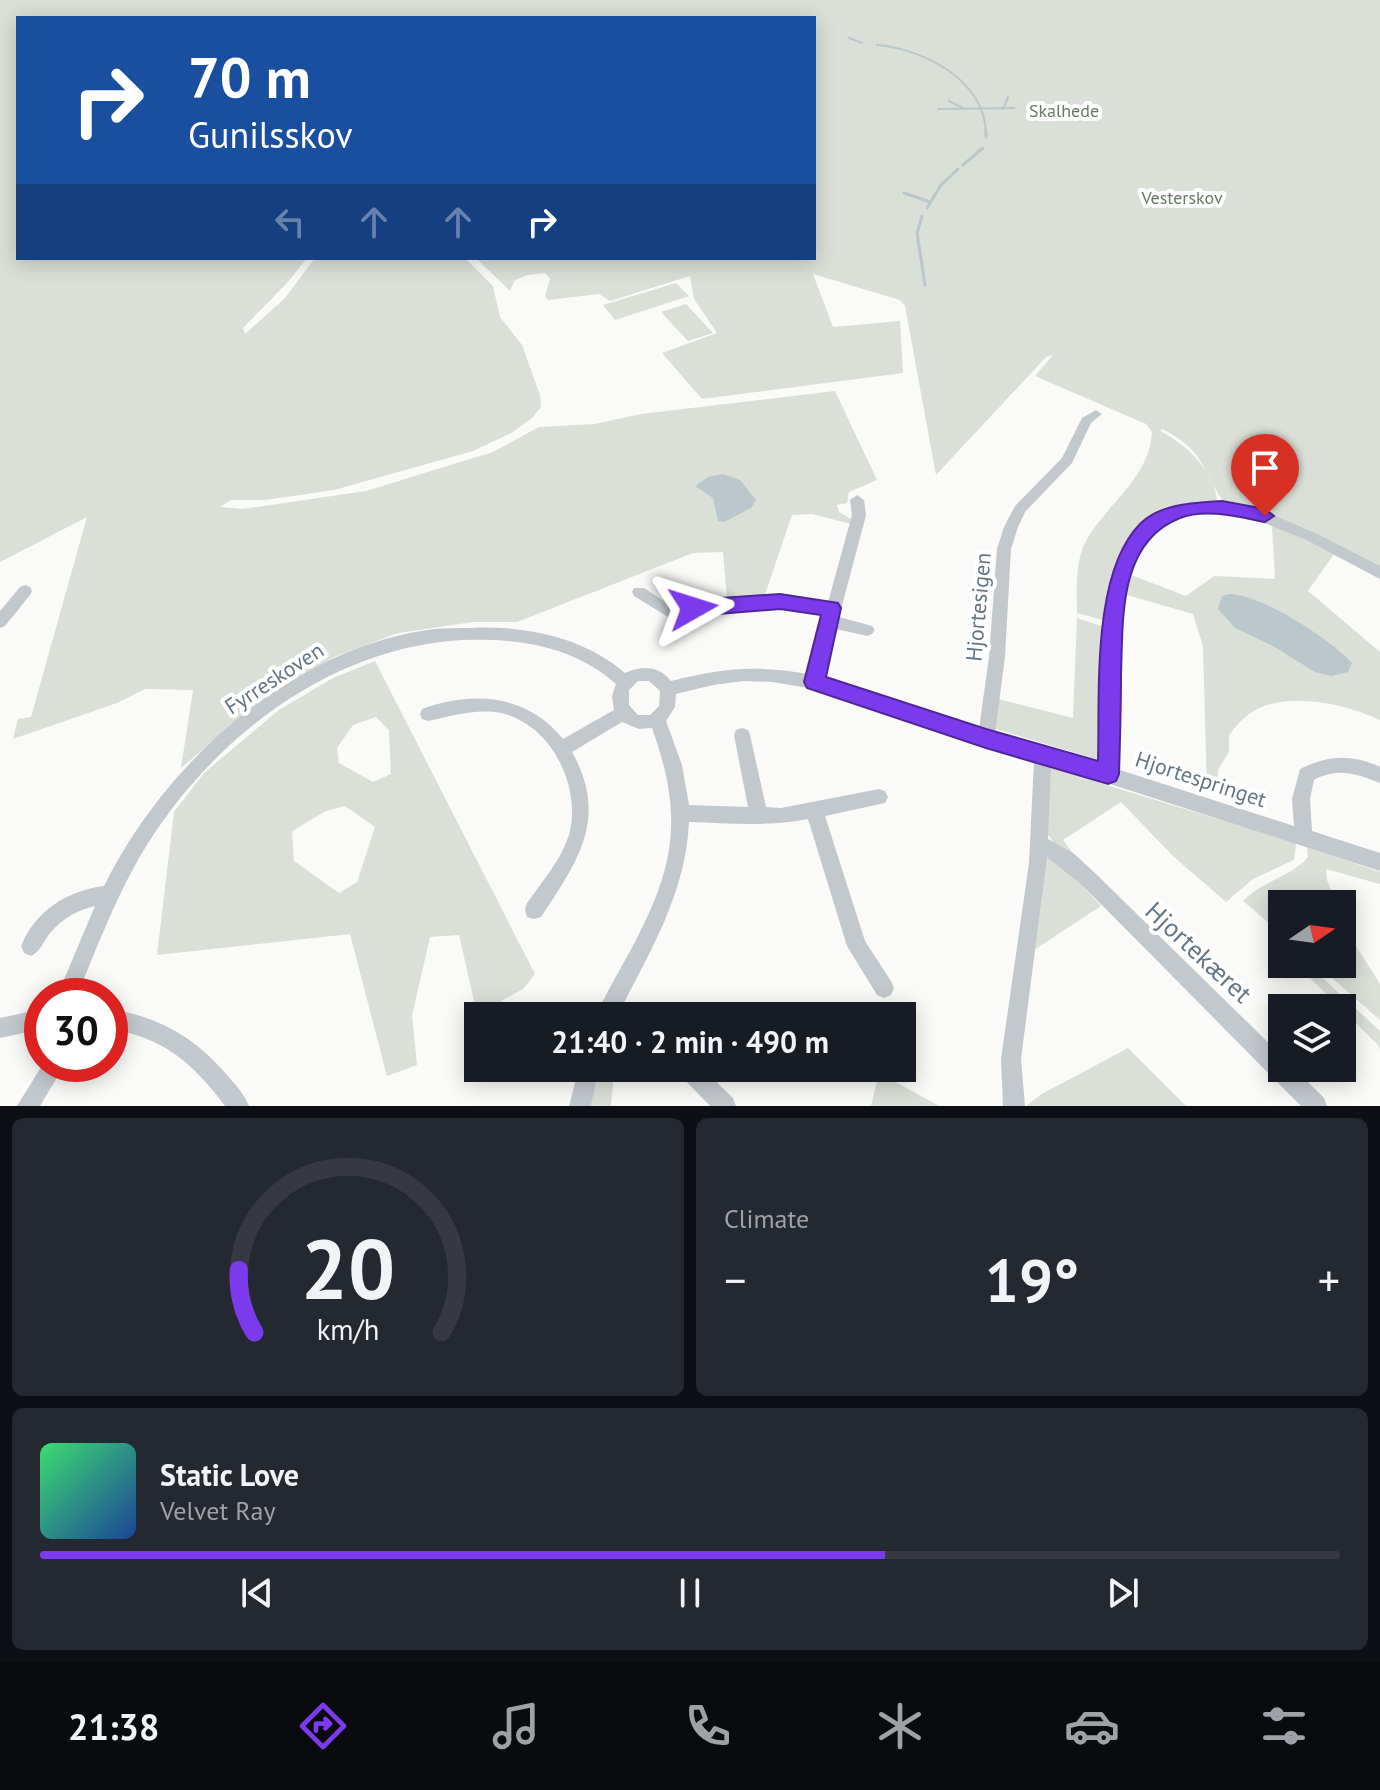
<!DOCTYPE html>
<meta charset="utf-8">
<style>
:root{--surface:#171b24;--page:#242831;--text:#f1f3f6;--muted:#9ea1a6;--line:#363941;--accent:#7c3aed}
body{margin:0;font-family:"PT Sans",sans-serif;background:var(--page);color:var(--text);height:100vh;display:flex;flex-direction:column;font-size:30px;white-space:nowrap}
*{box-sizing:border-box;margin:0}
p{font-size:26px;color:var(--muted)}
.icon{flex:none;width:44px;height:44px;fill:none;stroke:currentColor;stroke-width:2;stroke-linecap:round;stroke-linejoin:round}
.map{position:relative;height:1106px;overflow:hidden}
.side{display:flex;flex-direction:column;gap:12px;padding:12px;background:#0d0f14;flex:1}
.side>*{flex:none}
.hud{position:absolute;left:16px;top:16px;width:800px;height:244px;border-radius:0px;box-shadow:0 4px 20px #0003;background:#1a4fa0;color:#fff;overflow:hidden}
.needle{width:52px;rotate:77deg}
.controls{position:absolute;left:1268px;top:890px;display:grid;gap:16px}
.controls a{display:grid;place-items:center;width:88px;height:88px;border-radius:0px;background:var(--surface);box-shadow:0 4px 20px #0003;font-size:40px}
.speed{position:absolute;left:24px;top:978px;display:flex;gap:16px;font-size:40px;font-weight:700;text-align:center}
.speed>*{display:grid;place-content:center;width:104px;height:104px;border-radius:50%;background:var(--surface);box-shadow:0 4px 20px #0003;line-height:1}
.speed .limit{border:12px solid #d22;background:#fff;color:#111}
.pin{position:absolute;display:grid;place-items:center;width:68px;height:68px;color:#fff;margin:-82px -34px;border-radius:50% 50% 50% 0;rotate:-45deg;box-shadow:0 0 8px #0007}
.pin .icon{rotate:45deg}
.me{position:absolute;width:88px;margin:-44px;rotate:84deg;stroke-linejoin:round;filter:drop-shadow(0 0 6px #0008)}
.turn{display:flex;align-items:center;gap:28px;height:168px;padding:0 40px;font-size:36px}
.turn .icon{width:104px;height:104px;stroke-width:2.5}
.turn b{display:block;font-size:56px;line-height:68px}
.lanes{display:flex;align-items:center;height:76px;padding:0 40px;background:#0003;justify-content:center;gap:40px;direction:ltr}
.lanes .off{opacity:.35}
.big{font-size:60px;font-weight:700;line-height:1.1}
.side .tile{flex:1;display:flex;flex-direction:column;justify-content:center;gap:12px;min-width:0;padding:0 28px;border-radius:12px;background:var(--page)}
.side .dial{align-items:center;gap:0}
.dial svg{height:208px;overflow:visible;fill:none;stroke:var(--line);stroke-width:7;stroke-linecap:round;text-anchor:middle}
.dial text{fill:var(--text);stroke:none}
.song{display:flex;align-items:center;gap:24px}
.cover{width:96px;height:96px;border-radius:12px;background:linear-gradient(135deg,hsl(140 70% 55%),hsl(220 70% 35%))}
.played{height:8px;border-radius:4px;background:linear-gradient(90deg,var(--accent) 65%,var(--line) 65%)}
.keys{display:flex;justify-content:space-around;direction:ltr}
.heat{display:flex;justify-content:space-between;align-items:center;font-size:44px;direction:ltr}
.side .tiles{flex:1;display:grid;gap:12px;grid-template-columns:1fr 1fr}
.tile:last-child{grid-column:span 2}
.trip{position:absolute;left:464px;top:1002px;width:452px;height:80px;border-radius:0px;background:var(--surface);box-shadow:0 4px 20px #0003;font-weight:700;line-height:80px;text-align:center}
.menu{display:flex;height:128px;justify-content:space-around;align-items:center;background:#090b0e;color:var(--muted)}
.menu .icon{width:56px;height:56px}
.menu .on{color:var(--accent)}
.menu b{font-size:36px;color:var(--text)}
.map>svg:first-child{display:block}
</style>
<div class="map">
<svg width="1380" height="1106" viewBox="0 0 1380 1106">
<rect width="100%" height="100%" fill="#fafaf8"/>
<path fill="#dadfd7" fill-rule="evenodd" d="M 0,0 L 1380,0 L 1380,568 C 1328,540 1285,516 1226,505 C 1201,471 1206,450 1162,429 L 1160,431 C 1186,444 1216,472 1217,503 C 1137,502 1116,549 1110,622 L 1077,613 C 1077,592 1075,565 1084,545 C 1103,506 1150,479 1152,432 L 1146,424 L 1035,376 L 1053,355 L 1046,357 L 936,475 L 905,306 L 900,300 L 813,274 L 833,327 L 900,321 L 903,373 L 702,399 L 662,353 L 717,333 L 694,299 L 690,276 L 610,301 L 599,294 L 548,300 L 545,296 L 550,279 L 545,273 L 528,275 L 515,280 L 510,291 L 476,258 L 814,258 L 814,18 L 18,18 L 18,258 L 307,258 L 288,282 L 243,328 L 245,334 L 285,298 L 315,258 L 465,258 L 493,286 L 500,317 L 522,345 L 540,395 L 541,407 L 532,418 L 513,432 L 473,451 L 334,490 L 265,500 L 231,500 L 220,507 L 243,509 L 366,491 L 493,452 L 539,427 L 595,424 L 641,414 L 835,391 L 877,480 L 849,492 L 847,503 L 837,505 L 839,512 L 851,519 L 851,524 L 812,514 L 792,515 L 764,597 L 727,599 L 723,552 L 693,553 L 517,622 L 473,622 L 398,633 L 334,657 L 272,691 L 181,768 L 193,690 L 145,689 L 117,703 L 13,739 L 18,719 L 31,717 L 87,517 L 0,562 Z
M 676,283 L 689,296 L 615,320 L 603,305 Z
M 686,304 L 713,333 L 688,341 L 661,312 Z
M 1275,525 L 1334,554 L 1308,591 L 1380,652 L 1380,720 C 1346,704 1292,692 1257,709 C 1245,715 1237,725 1229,735 L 1229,752 L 1218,770 L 1217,796 L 1207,792 L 1203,646 L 1193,614 L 1127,595 L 1131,575 L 1186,596 L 1214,576 L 1275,579 L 1272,527 Z
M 1077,618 L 1107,628 L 1106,687 L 1099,760 L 993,728 L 998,699 L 1073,718 Z
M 375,661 L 535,974 L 523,989 L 477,1014 L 459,935 L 430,937 L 412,1016 L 417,1065 L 387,1076 L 350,934 L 157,955 L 174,812 L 204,773 L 279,710 L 333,678 ZM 376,717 L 389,730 L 391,774 L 373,782 L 339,763 L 337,748 L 353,725 ZM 345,806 L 375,827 L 357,882 L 339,893 L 294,861 L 292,831 L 326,811 Z
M 1051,768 L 1296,843 L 1294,860 L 1253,879 L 1226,902 L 1173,856 L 1121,802 L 1063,840 L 1075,856 L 1054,843 L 1047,833 L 1048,769 Z
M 1307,847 L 1380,872 L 1380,884 L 1326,869 L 1327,880 L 1337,904 L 1282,904 L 1282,934 L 1243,901 C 1262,881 1291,877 1308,857 Z
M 1049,857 L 1066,867 L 1101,906 L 1034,950 L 1046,859 Z
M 1342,916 L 1351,938 L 1380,984 L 1380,1020 L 1316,964 L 1342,964 Z
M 1314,970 L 1380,1031 L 1380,1050 L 1378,1045 L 1308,976 Z
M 1128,1048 L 1186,1106 L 1026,1106 L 1040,1095 Z
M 599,1068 L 617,1068 L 614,1074 L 611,1106 L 591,1106 Z
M 879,1073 L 939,1106 L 871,1106 Z"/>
<path fill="#bbc7cb" d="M 723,474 L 740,480 L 756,500 L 751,508 L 724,522 L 718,521 L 713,498 L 695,486 L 708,477 Z
M 1229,594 C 1259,593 1332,640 1352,663 L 1348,672 L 1331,676 L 1315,672 L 1273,646 L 1235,628 L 1218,609 L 1222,596 Z"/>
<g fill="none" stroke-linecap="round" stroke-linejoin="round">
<path stroke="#bbc7cb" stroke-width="2" d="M 849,38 L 862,43
M 877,45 C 923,49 984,79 986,133
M 949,101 L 965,109
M 938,109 L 1014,108
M 1003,109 L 1008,97"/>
<path stroke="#bbc7cb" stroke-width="3" d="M 986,131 L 986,137
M 963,165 L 983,148
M 904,193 L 930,202
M 927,208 L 941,185 L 958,169
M 922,216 L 917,233 L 925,285"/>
<path fill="#c3c8cc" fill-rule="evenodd" d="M 1096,410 L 1102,414 L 1091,423 L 1072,463 L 1025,512 L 1018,527 L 1011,549 L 1005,657 L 995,734 L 1100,764 L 1106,621 L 1111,585 L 1131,538 L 1158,513 L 1196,502 L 1232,504 L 1276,516 L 1315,533 L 1380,566 L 1380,579 L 1306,540 L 1267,524 L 1232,514 L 1196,511 L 1168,520 L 1142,544 L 1123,594 L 1117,769 L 1294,826 L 1292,799 L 1300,769 C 1327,756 1348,754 1376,765 L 1380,767 L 1380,783 C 1356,774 1338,767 1314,780 L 1310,799 L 1312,831 L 1380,853 L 1380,871 L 1051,765 L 1048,839 L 1073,853 L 1095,873 L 1282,1056 L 1282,1068 L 1294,1068 L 1324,1098 L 1327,1106 L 1301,1106 L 1083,886 L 1047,857 L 1021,1059 L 1025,1106 L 1003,1106 L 1001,1059 L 1029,863 L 1034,760 L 814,689 L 773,682 L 744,681 L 713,685 L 676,694 L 675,707 L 666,721 L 682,765 L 689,805 L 748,807 L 734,735 L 736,730 L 742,728 L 748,730 L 750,735 L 766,807 L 781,808 L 879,789 L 885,791 L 888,797 L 885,803 L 825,816 L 865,941 L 891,981 L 894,988 L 891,995 L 884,998 L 877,995 L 847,946 L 808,819 C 768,827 730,823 689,822 C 686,893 649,954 617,1016 L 596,1016 C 607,990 623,965 636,940 C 677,861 682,812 652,728 L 639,729 L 622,722 L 572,752 C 609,818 578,861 541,917 L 534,919 L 527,917 L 525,910 L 527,903 C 542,882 561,860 569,835 C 582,788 552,724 501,713 C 477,708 451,716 428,721 L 422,719 L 420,714 L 422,709 C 474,690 528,695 563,739 L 614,710 L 612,696 L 616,684 C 573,646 518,638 463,640 C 327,647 206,743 139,858 C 114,902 96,949 77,996 L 57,996 L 95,906 C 78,910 63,918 51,932 C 44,940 41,951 31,956 L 24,953 L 21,946 C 36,910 67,891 104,886 C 165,762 293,647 434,629 C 446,628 458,628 471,628 C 524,625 584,637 625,673 C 643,665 659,666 671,681 C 726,668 752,665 808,674 L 825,613 L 780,608 L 668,617 L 634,596 L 632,592 L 634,588 L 644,588 L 670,605 L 780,596 L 828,602 L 852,515 L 850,500 L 857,495 L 864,500 L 866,515 L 839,617 L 872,626 L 875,630 L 872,634 L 867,636 L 836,629 L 823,678 L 979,729 L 989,657 L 997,549 L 1004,527 L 1015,506 L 1062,458 L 1082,418 ZM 638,681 L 649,681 L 660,691 L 659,706 L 650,715 L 638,715 L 629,705 L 629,690 Z
M 25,585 L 30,587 L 32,591 L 30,595 L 5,626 L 0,628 L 0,611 L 20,587 Z
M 42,1009 L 42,1029 L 0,1038 L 0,1018 Z
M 110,1009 C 158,1016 196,1038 227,1075 C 236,1085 244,1094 249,1106 L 225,1106 C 194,1064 163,1037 110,1029 Z
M 43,1064 L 65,1064 L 40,1106 L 17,1106 Z
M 579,1068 L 599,1068 L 591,1106 L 569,1106 Z
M 677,1068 L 702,1068 L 733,1098 L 736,1106 L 710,1106 L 680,1075 Z"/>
</g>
<path fill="#7c3aed" stroke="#51269a" stroke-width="2" d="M 1222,501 L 1265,509 L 1274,516 L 1265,522 C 1239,517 1206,508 1180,518 C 1118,542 1123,620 1121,675 C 1121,708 1120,741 1119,774 L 1116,781 L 1108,784 L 986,748 L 807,688 L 804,682 L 821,615 L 780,609 L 693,616 L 686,613 L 683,608 L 686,603 L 693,600 L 780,594 L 838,603 L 841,608 L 826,677 L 986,729 L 1098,761 C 1100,694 1091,572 1141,523 C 1162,503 1195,503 1222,501 Z"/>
<g text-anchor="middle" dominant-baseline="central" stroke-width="8" stroke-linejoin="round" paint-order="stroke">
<g font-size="18" fill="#687a64" stroke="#fff">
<text x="1064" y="110">Skalhede</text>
<text x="1182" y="197">Vesterskov</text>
</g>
<g font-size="22" fill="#657683" stroke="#fff">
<text transform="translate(978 607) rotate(-85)">Hjortesigen</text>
<text transform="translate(274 678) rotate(-33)">Fyrreskoven</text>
<text transform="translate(1201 779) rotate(18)">Hjortespringet</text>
</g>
<g font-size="26" fill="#657683" stroke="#fff">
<text transform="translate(1199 952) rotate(43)">Hjortekæret</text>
</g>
</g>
</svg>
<div class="controls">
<a><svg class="needle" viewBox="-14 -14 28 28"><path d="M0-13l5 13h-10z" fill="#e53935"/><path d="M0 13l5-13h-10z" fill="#9ea1a6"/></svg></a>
<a><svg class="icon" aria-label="layers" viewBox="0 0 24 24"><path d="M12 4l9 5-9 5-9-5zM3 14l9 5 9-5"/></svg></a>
</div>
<div class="speed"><div class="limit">30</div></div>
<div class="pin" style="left:1265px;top:516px;background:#d93025"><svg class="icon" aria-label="arrive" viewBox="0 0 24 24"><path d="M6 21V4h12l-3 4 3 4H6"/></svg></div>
<svg class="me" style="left:693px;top:608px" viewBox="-20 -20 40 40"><path d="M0-17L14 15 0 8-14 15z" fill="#7c3aed" stroke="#fff" stroke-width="4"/></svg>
<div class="trip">21:40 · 2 min · 490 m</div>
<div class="hud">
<div class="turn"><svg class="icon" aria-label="right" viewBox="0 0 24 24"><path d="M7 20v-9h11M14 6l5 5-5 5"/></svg><div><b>70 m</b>Gunilsskov</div></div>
<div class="lanes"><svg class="icon off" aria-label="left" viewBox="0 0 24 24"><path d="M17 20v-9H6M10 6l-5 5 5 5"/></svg><svg class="icon off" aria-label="ahead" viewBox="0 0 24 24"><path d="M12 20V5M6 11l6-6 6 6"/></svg><svg class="icon off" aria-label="ahead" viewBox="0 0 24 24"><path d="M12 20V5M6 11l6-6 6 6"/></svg><svg class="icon" aria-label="right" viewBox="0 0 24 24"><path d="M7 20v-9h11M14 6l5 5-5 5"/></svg></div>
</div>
</div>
<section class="side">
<div class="tiles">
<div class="tile dial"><svg viewBox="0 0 100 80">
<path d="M14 69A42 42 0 1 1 86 69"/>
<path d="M14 69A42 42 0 0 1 8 45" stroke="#7c3aed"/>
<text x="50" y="56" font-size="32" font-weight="700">20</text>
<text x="50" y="72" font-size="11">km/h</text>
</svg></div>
<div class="tile"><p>Climate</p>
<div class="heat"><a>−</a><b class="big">19°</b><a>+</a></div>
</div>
<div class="tile">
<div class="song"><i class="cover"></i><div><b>Static Love</b><p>Velvet Ray</p></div></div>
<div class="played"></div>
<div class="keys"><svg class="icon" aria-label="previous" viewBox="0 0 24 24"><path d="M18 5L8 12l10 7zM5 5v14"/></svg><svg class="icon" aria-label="pause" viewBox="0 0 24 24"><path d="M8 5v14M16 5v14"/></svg><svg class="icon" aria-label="next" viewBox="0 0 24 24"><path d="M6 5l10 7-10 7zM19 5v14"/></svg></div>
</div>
</div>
</section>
<nav class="menu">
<b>21:38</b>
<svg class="icon on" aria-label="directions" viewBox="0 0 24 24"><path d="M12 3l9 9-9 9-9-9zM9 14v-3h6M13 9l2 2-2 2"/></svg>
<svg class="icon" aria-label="music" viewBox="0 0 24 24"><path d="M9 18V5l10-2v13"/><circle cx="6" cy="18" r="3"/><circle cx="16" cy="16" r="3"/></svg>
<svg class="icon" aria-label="phone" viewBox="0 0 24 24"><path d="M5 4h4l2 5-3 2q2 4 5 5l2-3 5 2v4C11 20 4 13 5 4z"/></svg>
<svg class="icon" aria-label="climate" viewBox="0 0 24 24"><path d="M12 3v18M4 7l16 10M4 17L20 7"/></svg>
<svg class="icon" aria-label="car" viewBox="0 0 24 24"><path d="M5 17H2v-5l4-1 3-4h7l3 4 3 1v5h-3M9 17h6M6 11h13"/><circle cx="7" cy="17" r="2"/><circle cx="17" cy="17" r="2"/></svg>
<svg class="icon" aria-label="filters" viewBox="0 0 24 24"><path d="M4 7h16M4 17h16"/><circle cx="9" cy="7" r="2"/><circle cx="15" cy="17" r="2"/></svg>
</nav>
